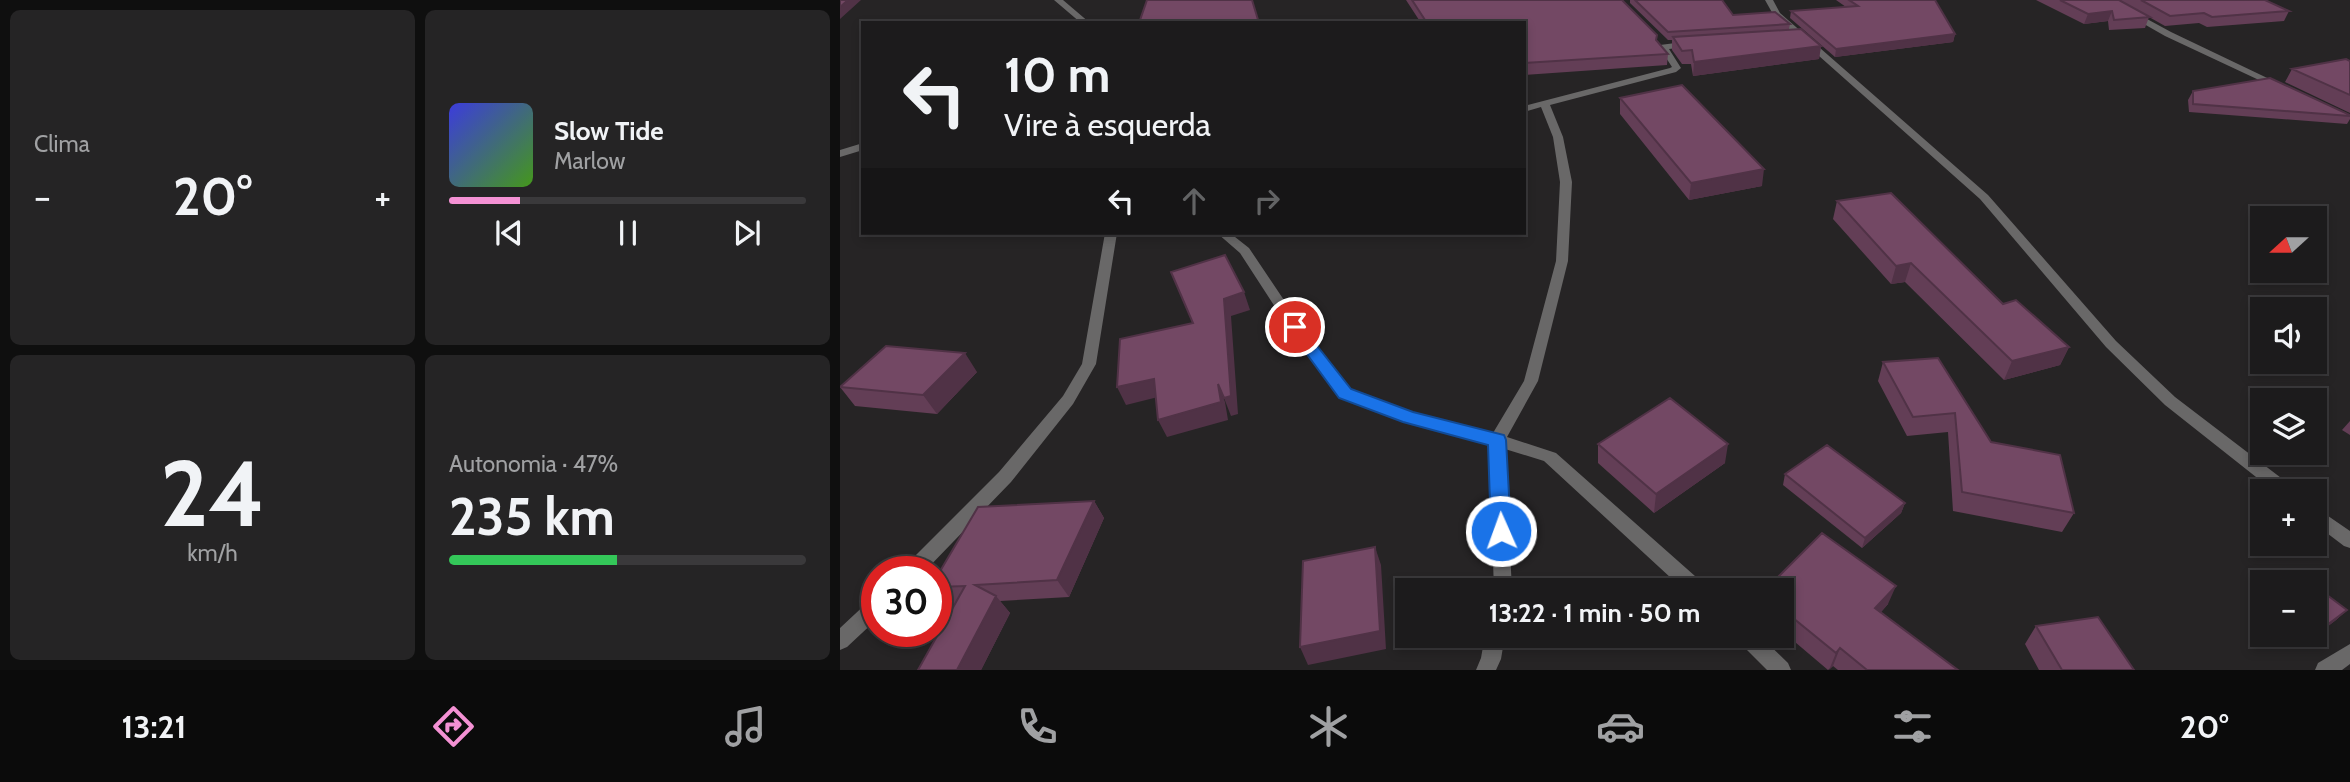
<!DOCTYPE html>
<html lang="pt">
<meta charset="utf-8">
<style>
:root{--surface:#1c1b1c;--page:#252425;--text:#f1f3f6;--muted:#a0a1a3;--line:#3a393b;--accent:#f491d4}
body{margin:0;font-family:Cabin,sans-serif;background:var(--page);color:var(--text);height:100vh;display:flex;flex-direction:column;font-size:26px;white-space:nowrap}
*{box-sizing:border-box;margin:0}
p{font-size:23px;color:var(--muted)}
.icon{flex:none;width:38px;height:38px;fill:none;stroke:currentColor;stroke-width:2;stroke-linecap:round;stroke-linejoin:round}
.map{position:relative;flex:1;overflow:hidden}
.panel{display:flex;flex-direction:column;gap:10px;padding:10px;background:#0f0f0f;width:840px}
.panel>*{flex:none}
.guide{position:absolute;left:21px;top:21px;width:665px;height:214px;border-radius:0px;box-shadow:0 4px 10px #0003,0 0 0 2px var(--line);background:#1c1b1c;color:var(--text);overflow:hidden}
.needle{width:46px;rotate:249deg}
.controls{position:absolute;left:1410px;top:206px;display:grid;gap:14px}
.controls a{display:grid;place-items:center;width:77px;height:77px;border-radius:0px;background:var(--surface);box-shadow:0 4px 10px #0003,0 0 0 2px var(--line);font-size:35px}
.speed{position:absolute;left:21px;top:556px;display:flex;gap:14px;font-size:35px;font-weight:700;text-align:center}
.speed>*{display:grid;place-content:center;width:91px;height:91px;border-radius:50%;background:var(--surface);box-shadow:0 4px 10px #0003,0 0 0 2px var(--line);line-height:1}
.speed .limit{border:10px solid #d22;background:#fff;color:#111}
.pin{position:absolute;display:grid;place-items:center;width:60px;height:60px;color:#fff;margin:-30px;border:4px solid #fff;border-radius:50%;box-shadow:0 2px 7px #0007}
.me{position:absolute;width:77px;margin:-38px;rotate:358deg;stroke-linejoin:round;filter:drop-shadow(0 0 5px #0008)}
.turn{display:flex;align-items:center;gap:24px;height:147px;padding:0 28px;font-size:32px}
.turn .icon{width:91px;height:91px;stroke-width:2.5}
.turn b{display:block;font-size:49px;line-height:60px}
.lanes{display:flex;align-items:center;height:66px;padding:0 28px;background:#0003;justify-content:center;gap:35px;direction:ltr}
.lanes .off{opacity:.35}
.big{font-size:52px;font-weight:700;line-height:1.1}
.panel .tile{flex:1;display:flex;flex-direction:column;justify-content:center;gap:10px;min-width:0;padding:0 24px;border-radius:10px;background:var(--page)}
.panel .dial{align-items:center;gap:0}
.dial b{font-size:91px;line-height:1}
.song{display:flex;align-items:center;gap:21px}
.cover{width:84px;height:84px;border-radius:10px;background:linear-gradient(135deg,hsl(240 70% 55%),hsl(100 70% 35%))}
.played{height:7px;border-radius:4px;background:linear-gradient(90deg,var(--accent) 20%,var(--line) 20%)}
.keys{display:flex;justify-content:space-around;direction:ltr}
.heat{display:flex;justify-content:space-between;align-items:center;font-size:38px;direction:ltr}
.charge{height:10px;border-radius:5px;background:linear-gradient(90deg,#34c759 47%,var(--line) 0)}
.panel .tiles{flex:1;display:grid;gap:10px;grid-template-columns:repeat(2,1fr)}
.trip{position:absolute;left:555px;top:578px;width:399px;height:70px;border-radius:0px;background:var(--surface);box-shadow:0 4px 10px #0003,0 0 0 2px var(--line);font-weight:700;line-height:70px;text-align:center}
.tab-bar{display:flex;height:112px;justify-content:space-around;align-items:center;background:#0b0b0b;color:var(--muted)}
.tab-bar .icon{width:49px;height:49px}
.tab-bar .current{color:var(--accent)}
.tab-bar b{font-size:32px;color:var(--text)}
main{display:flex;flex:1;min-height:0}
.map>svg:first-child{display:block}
</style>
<main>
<section class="panel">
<div class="tiles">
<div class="tile"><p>Clima</p>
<div class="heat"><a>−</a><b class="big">20°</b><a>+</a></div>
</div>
<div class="tile">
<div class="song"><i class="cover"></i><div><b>Slow Tide</b><p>Marlow</p></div></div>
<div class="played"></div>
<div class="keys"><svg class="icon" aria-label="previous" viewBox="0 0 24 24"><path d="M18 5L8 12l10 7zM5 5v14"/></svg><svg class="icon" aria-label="pause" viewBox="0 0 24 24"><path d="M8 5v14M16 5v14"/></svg><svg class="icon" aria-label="next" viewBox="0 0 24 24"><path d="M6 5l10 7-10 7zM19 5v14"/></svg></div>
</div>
<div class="tile dial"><b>24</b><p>km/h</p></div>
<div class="tile"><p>Autonomia · 47%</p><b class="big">235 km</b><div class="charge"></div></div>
</div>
</section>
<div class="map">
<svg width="1510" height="670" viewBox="0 0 1510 670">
<rect width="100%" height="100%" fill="#262425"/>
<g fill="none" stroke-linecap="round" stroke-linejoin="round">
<path fill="#696868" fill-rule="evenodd" d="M 214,0 L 223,0 L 250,23 L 241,23 Z
M 925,0 L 933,0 L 940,13 L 1148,195 L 1276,341 L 1335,397 L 1453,487 L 1455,492 L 1435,492 L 1325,405 L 1266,347 L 1140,199 L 934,16 Z
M 1262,0 L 1272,0 L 1331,32 L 1444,86 L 1436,88 L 1325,36 Z
M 851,41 L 854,42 L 854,46 L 829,49 L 841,68 L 836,72 L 710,105 L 723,137 L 732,182 L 728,261 L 698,381 L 667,437 L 716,453 L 864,584 L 866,590 L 844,590 L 704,461 L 665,449 L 672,590 L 654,590 L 649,444 L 564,421 L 500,398 L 450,330 L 400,253 L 377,233 L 390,233 L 409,248 L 460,324 L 510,390 L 572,412 L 653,433 L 684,381 L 716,261 L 720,182 L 713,137 L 701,107 L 684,112 L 684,106 L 830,68 L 832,67 L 819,47 L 820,45 Z
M 23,143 L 23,150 L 0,157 L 0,150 Z
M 265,233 L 277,233 L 256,364 L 233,404 L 171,482 L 84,572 L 63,572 L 65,566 L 159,472 L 223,396 L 242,364 Z
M 1475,507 L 1510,531 L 1510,548 L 1504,546 L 1475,524 Z
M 37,598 L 37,619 L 7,647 L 0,650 L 0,628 L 30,600 Z
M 645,635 L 665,635 L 661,659 L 656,670 L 636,670 L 641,658 Z
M 895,635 L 919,635 L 948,663 L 951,670 L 927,670 L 898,641 Z
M 1510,644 L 1510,664 L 1502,670 L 1475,670 L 1478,663 Z"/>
</g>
<path fill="#633e56" d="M 566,0 L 782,0 L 828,54 L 827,65 L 684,75 L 684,23 L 581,23 Z
M 790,0 L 882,0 L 893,15 L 950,24 L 949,29 L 981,46 L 979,59 L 853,76 L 851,64 L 842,64 L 832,50 L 832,40 L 828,40 L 790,3 Z
M 996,0 L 1095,0 L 1115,34 L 1113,42 L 995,57 L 950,18 L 951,11 L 1006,7 Z
M 1196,0 L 1425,0 L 1449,11 L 1444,21 L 1367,27 L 1359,23 L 1325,26 L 1309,17 L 1305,28 L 1269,30 L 1268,21 L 1244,24 Z
M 1510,61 L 1510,113 L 1445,82 L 1452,69 Z
M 1353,91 L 1510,115 L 1510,119 L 1507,124 L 1349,112 L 1348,100 Z
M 780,98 L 922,186 L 849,200 L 780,114 Z
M 997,201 L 1163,304 L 1229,347 L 1220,365 L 1164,380 L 1065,282 L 1051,284 L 993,219 Z
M 1098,358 L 1151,442 L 1234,513 L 1222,532 L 1113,511 L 1108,432 L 1067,436 L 1038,381 L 1043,362 Z
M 137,372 L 97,414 L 15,406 L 0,387 Z
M 1510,421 L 1510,435 L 1502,430 Z
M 758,444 L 885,463 L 814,513 L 758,463 Z
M 945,474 L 1065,503 L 1061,513 L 1022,548 L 943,485 Z
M 254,501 L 264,518 L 229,597 L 160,601 L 170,613 L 141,670 L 78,670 L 115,604 L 106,604 L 96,593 L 96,578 Z
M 942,590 L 1048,604 L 1041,612 L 1118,670 L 998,670 L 993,666 L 988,670 L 942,631 Z
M 1507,610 L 1496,620 L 1458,649 L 1440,635 L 1475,635 Z
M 1196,626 L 1294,670 L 1199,670 L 1185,644 Z"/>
<path fill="#503246" d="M 8,0 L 21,0 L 0,19 L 0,7 Z
M 1272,11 L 1268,21 L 1244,24 L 1248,14 Z
M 1115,34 L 1113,42 L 995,57 L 996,49 Z
M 981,46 L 979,59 L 853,76 L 854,62 Z
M 924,169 L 922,186 L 849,200 L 851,183 Z
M 1071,263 L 1065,282 L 1051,284 L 1056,266 Z
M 404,292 L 410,310 L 391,316 L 398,414 L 391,416 L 384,398 L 384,299 Z
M 1229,347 L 1220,365 L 1164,380 L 1172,361 Z
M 125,353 L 137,372 L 97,414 L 83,395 Z
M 314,379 L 322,396 L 286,405 L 277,387 Z
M 378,384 L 385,402 L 388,420 L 327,437 L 318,420 Z
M 888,444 L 885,463 L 814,513 L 816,494 Z
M 254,501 L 264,518 L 229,597 L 217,580 Z
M 1065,503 L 1061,513 L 1022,548 L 1025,538 Z
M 535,547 L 541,565 L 546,649 L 468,665 L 460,647 Z
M 1056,586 L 1048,604 L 1028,627 L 1035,608 Z
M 156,596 L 170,613 L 141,670 L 117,670 Z
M 1507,610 L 1496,620 L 1458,649 L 1468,640 L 1475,635 L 1475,634 Z
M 1000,648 L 993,666 L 989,670 L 996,653 Z"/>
<path fill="#734864" stroke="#503246" stroke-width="2" d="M 0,0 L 8,0 L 0,7 Z
M 307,0 L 412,0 L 419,23 L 299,23 Z
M 572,0 L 782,0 L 817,35 L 816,40 L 828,54 L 684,63 L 684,23 L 587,23 Z
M 795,0 L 882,0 L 893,15 L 935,12 L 950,24 L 828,32 Z
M 1009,0 L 1095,0 L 1115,34 L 996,49 L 951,11 L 1018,6 Z
M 1220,0 L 1279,0 L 1310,17 L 1274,20 L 1272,11 L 1248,14 Z
M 1301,0 L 1425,0 L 1449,11 L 1372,17 L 1364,13 L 1330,16 Z
M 961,29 L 981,46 L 854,62 L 852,50 L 842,51 L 833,37 Z
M 1506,59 L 1510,61 L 1510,95 L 1452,69 Z
M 1430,78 L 1510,115 L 1510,116 L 1353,104 L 1353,91 Z
M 842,85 L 924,169 L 851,183 L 780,98 Z
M 1051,193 L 1163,304 L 1176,300 L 1229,347 L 1172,361 L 1071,263 L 1056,266 L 997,201 Z
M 385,255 L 404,292 L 384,299 L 391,396 L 384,398 L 378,384 L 381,402 L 318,420 L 314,379 L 277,387 L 280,339 L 353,323 L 331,272 Z
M 46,346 L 125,353 L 83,395 L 0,387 Z
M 1098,358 L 1151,442 L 1220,455 L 1234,513 L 1122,492 L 1115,413 L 1073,417 L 1043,362 Z
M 830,398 L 888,444 L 816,494 L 758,444 Z
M 987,445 L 1065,503 L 1025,538 L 945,474 Z
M 254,501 L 217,580 L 135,585 L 156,596 L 117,670 L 78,670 L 125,586 L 96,587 L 96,578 L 138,507 Z
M 982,533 L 1056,586 L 1035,608 L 1118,670 L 1027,670 L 1000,648 L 996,653 L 942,609 L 942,590 L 925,590 Z
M 535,547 L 540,631 L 460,647 L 463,561 Z
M 1475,586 L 1507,610 L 1475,634 Z
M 1258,617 L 1294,670 L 1222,670 L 1196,626 Z
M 1463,635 L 1474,635 L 1468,640 Z"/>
<path fill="#1a73e8" stroke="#114b97" stroke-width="2" d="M 455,322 L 460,324 L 511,389 L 573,412 L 664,435 L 666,440 L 671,531 L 668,537 L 661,540 L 654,537 L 651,531 L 648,445 L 563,422 L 499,398 L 447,327 Z"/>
</svg>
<div class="controls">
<a><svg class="needle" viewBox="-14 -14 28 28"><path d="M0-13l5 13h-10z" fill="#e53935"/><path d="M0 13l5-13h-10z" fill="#a0a1a3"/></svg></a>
<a><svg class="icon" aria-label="sound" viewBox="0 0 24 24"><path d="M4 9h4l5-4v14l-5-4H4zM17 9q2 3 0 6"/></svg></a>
<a><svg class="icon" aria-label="layers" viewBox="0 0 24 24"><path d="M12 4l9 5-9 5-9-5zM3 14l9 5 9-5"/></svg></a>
<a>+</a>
<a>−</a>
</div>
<div class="speed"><div class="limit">30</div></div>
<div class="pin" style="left:455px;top:327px;background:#d93025"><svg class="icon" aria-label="arrive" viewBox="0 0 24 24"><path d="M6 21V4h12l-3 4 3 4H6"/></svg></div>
<svg class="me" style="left:661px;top:531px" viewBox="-20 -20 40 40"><circle r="17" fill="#1a73e8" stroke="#fff" stroke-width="3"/><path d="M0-11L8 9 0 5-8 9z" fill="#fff"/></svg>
<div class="trip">13:22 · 1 min · 50 m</div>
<div class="guide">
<div class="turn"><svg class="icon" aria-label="left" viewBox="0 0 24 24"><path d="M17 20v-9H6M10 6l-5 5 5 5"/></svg><div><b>10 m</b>Vire à esquerda</div></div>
<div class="lanes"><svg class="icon" aria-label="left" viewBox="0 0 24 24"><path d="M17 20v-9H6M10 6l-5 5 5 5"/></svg><svg class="icon off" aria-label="ahead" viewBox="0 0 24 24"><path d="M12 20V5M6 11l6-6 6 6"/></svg><svg class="icon off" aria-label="right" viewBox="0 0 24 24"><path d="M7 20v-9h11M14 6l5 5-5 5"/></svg></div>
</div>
</div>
</main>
<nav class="tab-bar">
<b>13:21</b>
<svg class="icon current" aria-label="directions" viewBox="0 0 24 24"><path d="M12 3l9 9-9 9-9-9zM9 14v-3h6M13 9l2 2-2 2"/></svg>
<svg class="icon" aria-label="music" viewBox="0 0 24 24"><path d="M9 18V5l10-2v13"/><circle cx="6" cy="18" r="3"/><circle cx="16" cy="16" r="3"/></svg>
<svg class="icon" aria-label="phone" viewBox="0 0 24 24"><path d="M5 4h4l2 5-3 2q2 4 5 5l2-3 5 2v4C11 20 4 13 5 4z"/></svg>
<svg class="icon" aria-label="climate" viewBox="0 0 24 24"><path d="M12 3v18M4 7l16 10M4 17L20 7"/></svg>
<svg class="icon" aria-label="car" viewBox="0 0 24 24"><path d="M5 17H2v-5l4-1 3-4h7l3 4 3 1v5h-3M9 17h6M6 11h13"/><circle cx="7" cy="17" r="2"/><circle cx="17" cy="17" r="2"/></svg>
<svg class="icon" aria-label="filters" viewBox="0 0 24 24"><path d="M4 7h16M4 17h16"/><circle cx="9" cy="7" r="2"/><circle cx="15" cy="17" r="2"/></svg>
<b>20°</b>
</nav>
